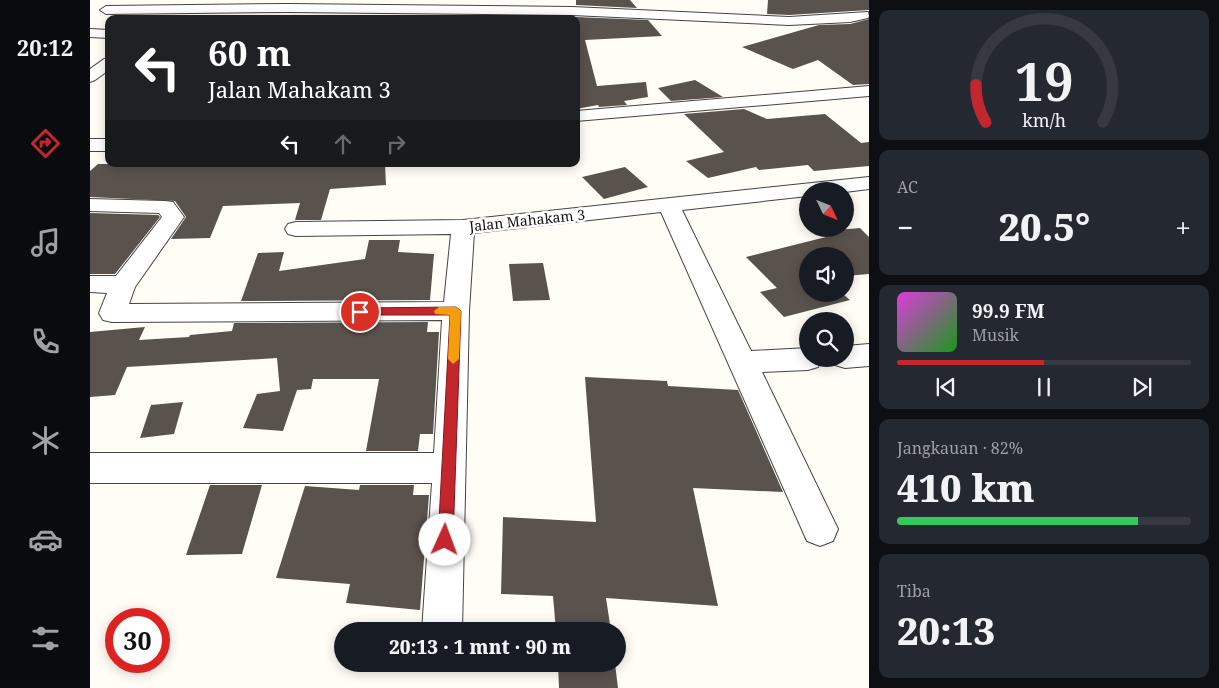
<!DOCTYPE html>
<html lang="id">
<meta charset="utf-8">
<style>
:root{--surface:#171b24;--page:#242831;--text:#f1f3f6;--muted:#9ea1a6;--line:#363941;--accent:#c4262e}
body{margin:0;font-family:"Noto Serif",serif;background:var(--page);color:var(--text);height:100vh;display:flex;flex-direction:column;font-size:19px;white-space:nowrap}
*{box-sizing:border-box;margin:0}
p{font-size:16px;color:var(--muted)}
.icon{flex:none;width:28px;height:28px;fill:none;stroke:currentColor;stroke-width:2;stroke-linecap:round;stroke-linejoin:round}
.map{position:relative;flex:1;overflow:hidden}
.details{display:flex;flex-direction:column;gap:10px;padding:10px;background:#0d0f14;width:350px}
.details>*{flex:none}
.hud{position:absolute;left:15px;top:15px;width:475px;height:152px;border-radius:10px;box-shadow:0 2px 12px #0003;background:#202124;color:#fff;overflow:hidden}
.needle{width:32px;rotate:133deg}
.controls{position:absolute;left:709px;top:182px;display:grid;gap:10px}
.controls a{display:grid;place-items:center;width:55px;height:55px;border-radius:50%;background:var(--surface);box-shadow:0 2px 12px #0003;font-size:25px}
.speed{position:absolute;left:15px;top:608px;display:flex;gap:10px;font-size:25px;font-weight:700;text-align:center}
.speed>*{display:grid;place-content:center;width:65px;height:65px;border-radius:50%;background:var(--surface);box-shadow:0 2px 12px #0003;line-height:1}
.speed .limit{border:8px solid #d22;background:#fff;color:#111}
.pin{position:absolute;display:grid;place-items:center;width:42px;height:42px;color:#fff;margin:-21px;border:2px solid #fff;border-radius:50%;box-shadow:0 1px 5px #0007}
.me{position:absolute;width:55px;margin:-28px;rotate:2deg;stroke-linejoin:round;filter:drop-shadow(0 0 4px #0008)}
.turn{display:flex;align-items:center;gap:18px;height:105px;padding:0 20px;font-size:22px}
.turn .icon{width:65px;height:65px;stroke-width:2.5}
.turn b{display:block;font-size:35px;line-height:42px}
.lanes{display:flex;align-items:center;height:48px;padding:0 20px;background:#0003;justify-content:center;gap:25px;direction:ltr}
.lanes .off{opacity:.35}
.big{font-size:38px;font-weight:800;line-height:1.1}
.details .card{flex:1;display:flex;flex-direction:column;justify-content:center;gap:8px;min-width:0;padding:0 18px;border-radius:10px;background:var(--page)}
.details .dial{align-items:center;gap:0}
.dial svg{height:130px;overflow:visible;fill:none;stroke:var(--line);stroke-width:7;stroke-linecap:round;text-anchor:middle}
.dial text{fill:var(--text);stroke:none}
.song{display:flex;align-items:center;gap:15px}
.cover{width:60px;height:60px;border-radius:8px;background:linear-gradient(135deg,hsl(300 70% 55%),hsl(120 70% 35%))}
.played{height:5px;border-radius:2px;background:linear-gradient(90deg,var(--accent) 50%,var(--line) 50%)}
.keys{display:flex;justify-content:space-around;direction:ltr}
.heat{display:flex;justify-content:space-between;align-items:center;font-size:28px;direction:ltr}
.charge{height:8px;border-radius:4px;background:linear-gradient(90deg,#34c759 82%,var(--line) 0)}
.trip{position:absolute;left:244px;top:622px;width:292px;height:50px;border-radius:25px;background:var(--surface);box-shadow:0 2px 12px #0003;font-weight:800;line-height:50px;text-align:center}
main{display:flex;flex:1;min-height:0}
.dock{display:flex;flex-direction:column;width:90px;justify-content:space-around;align-items:center;background:#090b0e;color:var(--muted)}
.dock .icon{width:35px;height:35px}
.dock .on{color:var(--accent)}
.dock b{font-size:22px;color:var(--text)}
.map>svg:first-child{display:block}
</style>
<main>
<nav class="dock">
<b>20:12</b>
<svg class="icon on" aria-label="directions" viewBox="0 0 24 24"><path d="M12 3l9 9-9 9-9-9zM9 14v-3h6M13 9l2 2-2 2"/></svg>
<svg class="icon" aria-label="music" viewBox="0 0 24 24"><path d="M9 18V5l10-2v13"/><circle cx="6" cy="18" r="3"/><circle cx="16" cy="16" r="3"/></svg>
<svg class="icon" aria-label="phone" viewBox="0 0 24 24"><path d="M5 4h4l2 5-3 2q2 4 5 5l2-3 5 2v4C11 20 4 13 5 4z"/></svg>
<svg class="icon" aria-label="climate" viewBox="0 0 24 24"><path d="M12 3v18M4 7l16 10M4 17L20 7"/></svg>
<svg class="icon" aria-label="car" viewBox="0 0 24 24"><path d="M5 17H2v-5l4-1 3-4h7l3 4 3 1v5h-3M9 17h6M6 11h13"/><circle cx="7" cy="17" r="2"/><circle cx="17" cy="17" r="2"/></svg>
<svg class="icon" aria-label="filters" viewBox="0 0 24 24"><path d="M4 7h16M4 17h16"/><circle cx="9" cy="7" r="2"/><circle cx="15" cy="17" r="2"/></svg>
</nav>
<div class="map">
<svg width="779" height="688" viewBox="0 0 779 688">
<rect width="100%" height="100%" fill="#fffdf5"/>
<path fill="#5a524d" d="M 486,0 L 540,0 L 547,8 L 486,5 Z
M 678,0 L 779,0 L 779,10 L 699,15 L 677,14 Z
M 486,17 L 558,20 L 572,36 L 495,40 L 507,86 L 556,82 L 558,97 L 534,101 L 537,105 L 509,107 L 508,105 L 486,109 Z
M 779,19 L 779,84 L 763,85 L 728,60 L 703,69 L 652,47 L 729,25 L 760,24 Z
M 605,80 L 633,97 L 581,101 L 568,88 Z
M 654,109 L 677,119 L 735,114 L 771,143 L 779,142 L 779,166 L 724,171 L 718,165 L 669,170 L 666,167 L 618,178 L 596,161 L 634,152 L 594,114 Z
M 8,164 L 295,164 L 296,185 L 240,189 L 231,220 L 205,220 L 210,203 L 133,206 L 120,238 L 81,239 L 96,217 L 85,201 L 0,197 L 0,171 Z
M 535,167 L 558,187 L 514,199 L 492,177 Z
M 0,213 L 68,215 L 70,217 L 25,274 L 0,274 Z
M 770,228 L 779,237 L 779,274 L 755,276 L 755,256 L 718,256 L 718,294 L 753,294 L 760,300 L 694,317 L 670,292 L 687,288 L 656,257 L 740,236 L 736,231 Z
M 279,240 L 310,240 L 308,252 L 344,254 L 340,300 L 151,301 L 168,253 L 194,252 L 189,271 L 275,259 Z
M 453,263 L 460,300 L 423,301 L 419,264 Z
M 338,322 L 337,332 L 349,332 L 343,434 L 330,434 L 328,451 L 276,451 L 289,379 L 223,379 L 221,389 L 207,390 L 193,431 L 153,428 L 167,394 L 190,391 L 187,358 L 37,367 L 25,395 L 0,397 L 0,332 L 55,327 L 49,340 L 99,337 L 100,335 L 142,331 L 144,323 Z
M 495,377 L 577,381 L 578,386 L 648,390 L 693,492 L 603,488 L 628,606 L 516,598 L 521,631 L 466,631 L 463,596 L 411,594 L 413,517 L 506,522 Z
M 93,402 L 84,434 L 50,438 L 61,405 Z
M 120,485 L 172,485 L 152,554 L 96,555 Z
M 270,485 L 324,485 L 323,495 L 339,495 L 330,610 L 256,603 L 260,584 L 186,578 L 215,486 L 269,490 Z
M 468,664 L 525,664 L 528,688 L 469,688 Z"/>
<g fill="none" stroke-linecap="round" stroke-linejoin="round">
<defs>
<path id="minor" d="M 197,4 L 482,7 L 699,17 L 778,12 L 779,16 L 778,18 L 760,22 L 699,25 L 482,15 L 197,12 L 16,14 L 10,10 L 16,6 Z
M 0,29 L 19,30 L 19,38 L 0,37 Z
M 19,58 L 19,70 L 5,80 L 0,82 L 0,69 L 14,59 Z
M 779,86 L 779,96 L 486,121 L 486,111 Z
M 0,139 L 19,139 L 19,151 L 0,151 Z
M 779,177 L 779,189 L 755,192 L 718,191 L 718,196 L 592,210 L 661,351 L 718,348 L 718,359 L 732,359 L 728,367 L 718,370 L 672,372 L 748,529 L 743,541 L 730,546 L 717,541 L 571,212 L 384,233 L 379,311 L 372,631 L 332,631 L 342,483 L 0,483 L 0,453 L 344,453 L 352,320 L 22,322 L 13,320 L 9,313 L 17,293 L 0,292 L 0,276 L 26,276 L 72,217 L 69,213 L 0,211 L 0,199 L 75,201 L 83,202 L 94,217 L 45,287 L 39,304 L 354,302 L 361,234 L 206,236 L 198,234 L 195,229 L 198,224 L 206,222 L 373,220 Z
M 779,344 L 779,366 L 755,368 L 745,365 L 742,359 L 755,359 L 755,346 Z"/>
</defs>
<use href="#minor" stroke="#444" stroke-width="2"/>
<use href="#minor" fill="#fff" fill-rule="evenodd"/>
</g>
<path fill="#c4262e" stroke="#7f191e" d="M 366,307 L 371,311 L 363,540 L 361,546 L 355,548 L 350,546 L 348,540 L 360,315 L 270,315 L 265,312 L 270,308 Z"/>
<path fill="#f59e0b" d="M 349,307 L 366,307 L 371,311 L 369,359 L 363,364 L 358,359 L 360,315 L 345,314 L 344,311 Z"/>
<g text-anchor="middle" dominant-baseline="central" stroke-width="5" stroke-linejoin="round" paint-order="stroke">
<g font-size="14" fill="#111" stroke="#fff">
<text transform="translate(437 220) rotate(-6)">Jalan Mahakam 3</text>
</g>
</g>
</svg>
<div class="controls">
<a><svg class="needle" viewBox="-14 -14 28 28"><path d="M0-13l5 13h-10z" fill="#e53935"/><path d="M0 13l5-13h-10z" fill="#9ea1a6"/></svg></a>
<a><svg class="icon" aria-label="sound" viewBox="0 0 24 24"><path d="M4 9h4l5-4v14l-5-4H4zM17 9q2 3 0 6"/></svg></a>
<a><svg class="icon" aria-label="search" viewBox="0 0 24 24"><circle cx="10" cy="10" r="6"/><path d="M15 15l6 6"/></svg></a>
</div>
<div class="speed"><div class="limit">30</div></div>
<div class="pin" style="left:270px;top:312px;background:#d93025"><svg class="icon" aria-label="arrive" viewBox="0 0 24 24"><path d="M6 21V4h12l-3 4 3 4H6"/></svg></div>
<svg class="me" style="left:355px;top:540px" viewBox="-20 -20 40 40"><circle r="19" fill="#fff"/><path d="M0-13L10 11 0 6-10 11z" fill="#c4262e"/></svg>
<div class="trip">20:13 · 1 mnt · 90 m</div>
<div class="hud">
<div class="turn"><svg class="icon" aria-label="left" viewBox="0 0 24 24"><path d="M17 20v-9H6M10 6l-5 5 5 5"/></svg><div><b>60 m</b>Jalan Mahakam 3</div></div>
<div class="lanes"><svg class="icon" aria-label="left" viewBox="0 0 24 24"><path d="M17 20v-9H6M10 6l-5 5 5 5"/></svg><svg class="icon off" aria-label="ahead" viewBox="0 0 24 24"><path d="M12 20V5M6 11l6-6 6 6"/></svg><svg class="icon off" aria-label="right" viewBox="0 0 24 24"><path d="M7 20v-9h11M14 6l5 5-5 5"/></svg></div>
</div>
</div>
<section class="details">
<div class="card dial"><svg viewBox="0 0 100 80">
<path d="M14 69A42 42 0 1 1 86 69"/>
<path d="M14 69A42 42 0 0 1 8 46" stroke="#c4262e"/>
<text x="50" y="56" font-size="32" font-weight="700">19</text>
<text x="50" y="72" font-size="11">km/h</text>
</svg></div>
<div class="card"><p>AC</p>
<div class="heat"><a>−</a><b class="big">20.5°</b><a>+</a></div>
</div>
<div class="card">
<div class="song"><i class="cover"></i><div><b>99.9 FM</b><p>Musik</p></div></div>
<div class="played"></div>
<div class="keys"><svg class="icon" aria-label="previous" viewBox="0 0 24 24"><path d="M18 5L8 12l10 7zM5 5v14"/></svg><svg class="icon" aria-label="pause" viewBox="0 0 24 24"><path d="M8 5v14M16 5v14"/></svg><svg class="icon" aria-label="next" viewBox="0 0 24 24"><path d="M6 5l10 7-10 7zM19 5v14"/></svg></div>
</div>
<div class="card"><p>Jangkauan · 82%</p><b class="big">410 km</b><div class="charge"></div></div>
<div class="card"><p>Tiba</p><b class="big">20:13</b></div>
</section>
</main>
